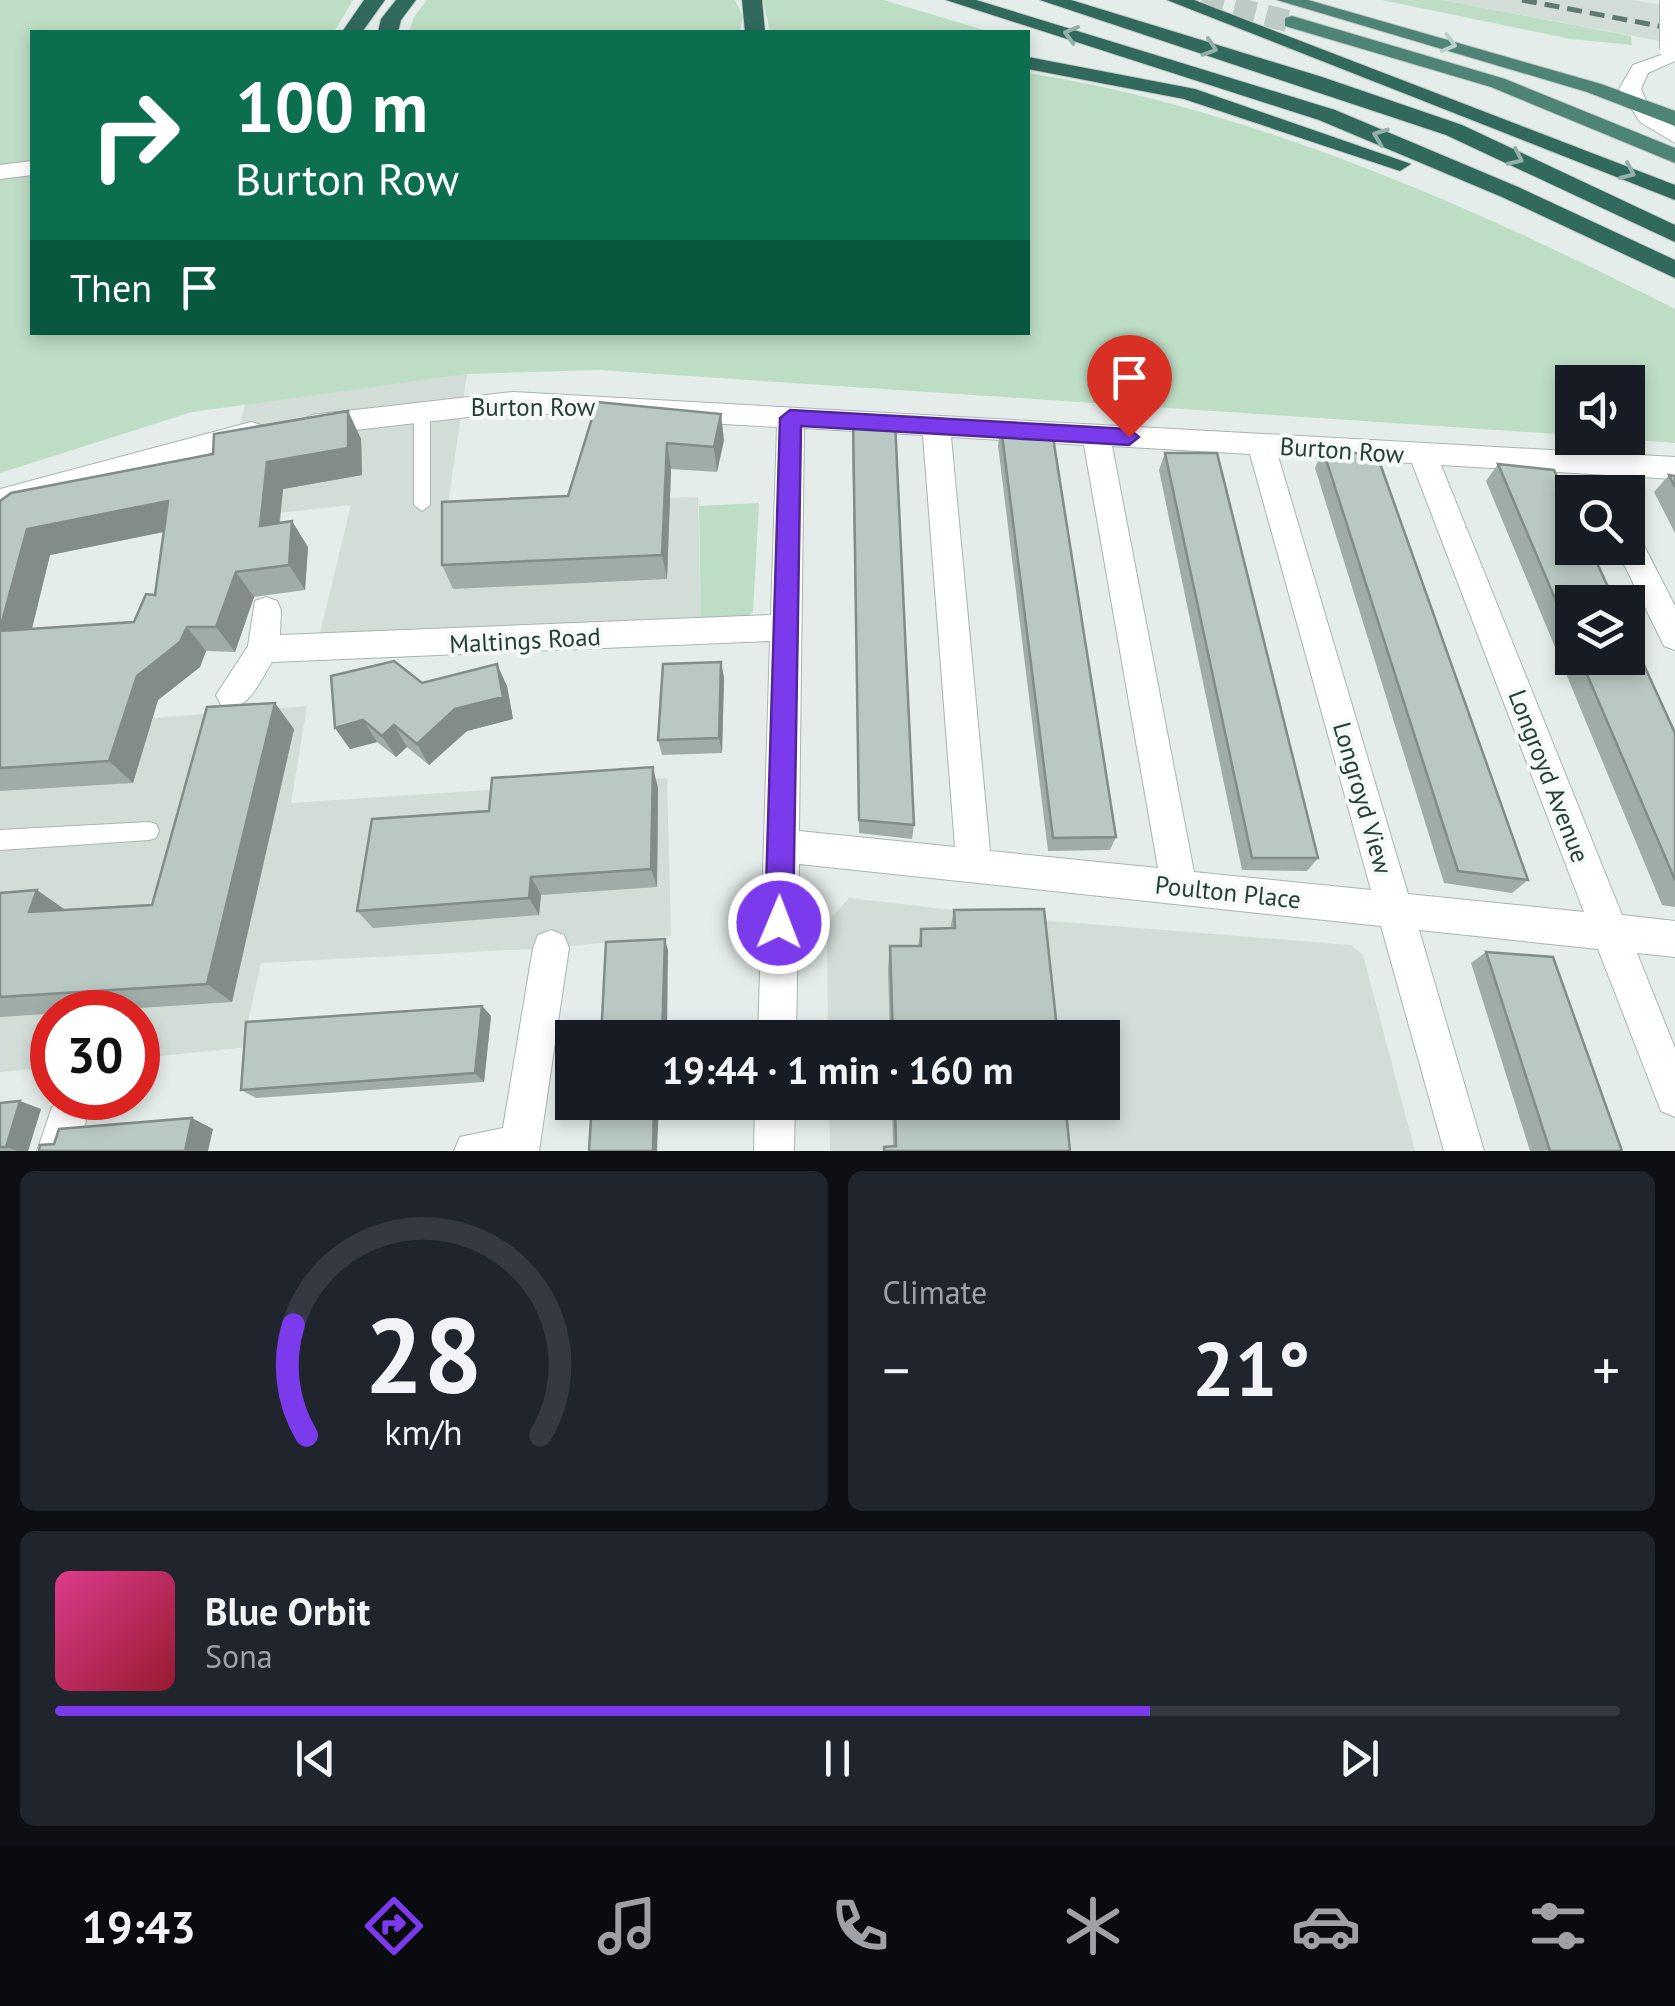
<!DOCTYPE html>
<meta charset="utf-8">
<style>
:root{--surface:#171b24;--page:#20242c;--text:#f1f3f6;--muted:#9ea1a6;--line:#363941;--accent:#7c3aed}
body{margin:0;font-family:"PT Sans",sans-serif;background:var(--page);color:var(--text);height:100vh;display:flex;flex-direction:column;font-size:38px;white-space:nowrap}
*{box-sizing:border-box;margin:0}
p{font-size:32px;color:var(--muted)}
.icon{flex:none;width:55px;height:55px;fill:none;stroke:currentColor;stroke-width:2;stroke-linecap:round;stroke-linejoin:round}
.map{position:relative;height:1151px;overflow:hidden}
.panel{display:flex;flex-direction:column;gap:20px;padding:20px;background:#0d0f14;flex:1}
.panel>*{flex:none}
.top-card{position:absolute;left:30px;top:30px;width:1000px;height:305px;border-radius:0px;box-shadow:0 5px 15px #0003;background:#0b6e4f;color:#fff;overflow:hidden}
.tools{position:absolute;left:1555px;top:365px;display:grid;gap:20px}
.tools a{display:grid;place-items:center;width:90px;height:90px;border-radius:0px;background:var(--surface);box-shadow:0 5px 15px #0003;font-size:50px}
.speed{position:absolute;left:30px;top:990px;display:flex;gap:20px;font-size:50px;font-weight:700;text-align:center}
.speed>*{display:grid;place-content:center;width:130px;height:130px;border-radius:50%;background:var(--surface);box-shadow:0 5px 15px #0003;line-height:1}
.speed .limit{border:15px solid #d22;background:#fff;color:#111}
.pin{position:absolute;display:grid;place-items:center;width:85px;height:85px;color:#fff;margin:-102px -42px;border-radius:50% 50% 50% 0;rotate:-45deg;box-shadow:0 0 10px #0007}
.pin .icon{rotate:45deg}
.me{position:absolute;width:110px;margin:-55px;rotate:1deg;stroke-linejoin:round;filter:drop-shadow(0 0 8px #0008)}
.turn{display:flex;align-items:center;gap:35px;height:210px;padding:0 40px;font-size:45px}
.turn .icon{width:130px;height:130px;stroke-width:2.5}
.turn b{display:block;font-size:70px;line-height:85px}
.then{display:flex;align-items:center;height:95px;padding:0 40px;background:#0003;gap:20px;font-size:38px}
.big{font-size:75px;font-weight:600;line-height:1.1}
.panel .card{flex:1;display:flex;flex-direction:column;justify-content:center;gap:15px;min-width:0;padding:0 35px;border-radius:15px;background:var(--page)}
.panel .dial{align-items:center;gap:0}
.dial svg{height:260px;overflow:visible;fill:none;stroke:var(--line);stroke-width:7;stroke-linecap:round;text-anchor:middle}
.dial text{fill:var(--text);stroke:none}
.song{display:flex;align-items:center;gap:30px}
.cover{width:120px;height:120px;border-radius:15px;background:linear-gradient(135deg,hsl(330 70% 55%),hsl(350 70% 35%))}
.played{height:10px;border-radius:5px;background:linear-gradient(90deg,var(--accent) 70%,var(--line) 70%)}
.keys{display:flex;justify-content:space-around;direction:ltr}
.heat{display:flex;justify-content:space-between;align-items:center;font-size:55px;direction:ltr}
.panel .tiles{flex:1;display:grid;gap:20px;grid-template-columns:1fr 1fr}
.card:last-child{grid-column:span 2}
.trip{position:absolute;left:555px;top:1020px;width:565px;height:100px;border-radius:0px;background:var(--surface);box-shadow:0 5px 15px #0003;font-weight:600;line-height:100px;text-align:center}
.tabs{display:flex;height:160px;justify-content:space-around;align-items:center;background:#090b0e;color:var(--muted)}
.tabs .icon{width:70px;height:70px}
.tabs .selected{color:var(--accent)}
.tabs b{font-size:45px;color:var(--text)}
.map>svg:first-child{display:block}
</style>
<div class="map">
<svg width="1675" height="1151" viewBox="0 0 1675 1151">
<rect width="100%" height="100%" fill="#e4ede9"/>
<path fill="#d2ddd8" d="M 1443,0 L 1633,0 L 1675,7 L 1675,44 Z
M 467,374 L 448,504 L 698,497 L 701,623 L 316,650 L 351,505 L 216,520 L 245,404 Z
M 307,706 L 291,803 L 667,778 L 671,936 L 551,948 L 261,963 L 242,1048 L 138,1058 L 138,1012 L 52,1012 L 52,1067 L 0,1072 L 0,730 Z
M 849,898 L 1040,920 L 1351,945 L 1363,955 L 1415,1151 L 830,1151 L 829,1103 L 1102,1102 L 1102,1038 L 828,1037 L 827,923 Z"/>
<path fill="#beddc5" d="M 0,0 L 353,0 L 334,32 L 32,32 L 32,332 L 1028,332 L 1028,73 C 1254,109 1472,206 1675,309 L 1675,443 L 1606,438 L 1628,438 L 1628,382 L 1572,382 L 1572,435 L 599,370 L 467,374 L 192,412 L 0,473 Z
M 427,0 L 735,0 L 743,17 L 740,32 L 409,32 L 414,17 Z
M 763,0 L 884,0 L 990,32 L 770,32 Z
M 1382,0 L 1443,0 L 1631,36 L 1632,45 L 1571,39 Z
M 759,503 L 753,612 L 746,617 L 701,623 L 699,506 Z"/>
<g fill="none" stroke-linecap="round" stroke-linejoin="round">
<path stroke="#becac5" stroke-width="22" stroke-dasharray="22 11" stroke-linecap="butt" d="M 1202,0 L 1292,22"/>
<defs>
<path id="service" d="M 422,404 L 430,410 L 430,505 L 422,511 L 414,505 L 414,410 Z
M 149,822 L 156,824 L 159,831 L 156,838 L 149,840 L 0,850 L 0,830 Z"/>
<path id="minor" d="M 32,161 L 32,175 L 0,179 L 0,165 Z
M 513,392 L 1675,457 L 1675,479 L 1441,465 L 1622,915 L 1675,921 L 1675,957 L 1637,953 L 1675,1048 L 1675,1117 L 1661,1111 L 1598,949 L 1419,930 L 1484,1151 L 1444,1151 L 1381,926 L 799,864 L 796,1038 L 758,1038 L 770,641 L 272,662 C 259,682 248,715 221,705 L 216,695 L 248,646 L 255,601 L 266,597 L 277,601 L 281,610 L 280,635 L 771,615 L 777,427 L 513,412 L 311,435 L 297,425 L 311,415 ZM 804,428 L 923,435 L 955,847 L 799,831 ZM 951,437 L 1084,445 L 1158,868 L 990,851 ZM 1112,446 L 1250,454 L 1371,890 L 1194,872 ZM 1278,456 L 1412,463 L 1584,912 L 1408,894 Z
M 251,422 L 261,425 L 265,432 L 261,439 L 0,511 L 0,489 Z
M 1628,530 L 1638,534 L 1675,606 L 1675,650 L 1664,646 L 1616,548 L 1628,548 Z
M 551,930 L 564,935 L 569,948 L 539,1151 L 454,1151 L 460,1137 L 503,1128 L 533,948 L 538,935 Z
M 66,1101 L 80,1107 L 86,1121 L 77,1151 L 37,1151 L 52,1107 Z
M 755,1102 L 795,1102 L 794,1151 L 754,1151 Z"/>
<path id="tertiary" d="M 1675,50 L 1675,61 L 1648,73 L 1641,89 L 1649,107 L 1675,127 L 1675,143 L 1640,122 L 1619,89 L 1633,65 Z"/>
<path id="trunk" d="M 1277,0 L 1308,0 L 1601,84 L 1675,111 L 1675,126 L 1587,92 Z
M 1292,16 L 1505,79 L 1675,148 L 1675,163 L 1491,87 L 1285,26 L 1285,18 Z"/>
<path id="motorway" d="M 364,0 L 385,0 L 362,32 L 342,32 Z
M 396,0 L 416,0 L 401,20 L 398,32 L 378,32 L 381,19 Z
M 742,0 L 762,0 L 765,32 L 745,32 Z
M 946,0 L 976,0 L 1335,110 L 1518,187 L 1675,260 L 1675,278 L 1502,197 L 1319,120 Z
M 1040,0 L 1071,0 L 1322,77 L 1462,125 L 1675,225 L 1675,242 L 1446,135 Z
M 1167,0 L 1194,0 L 1675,185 L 1675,200 Z
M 1028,57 L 1195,89 L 1411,164 L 1400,171 L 1184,99 L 1028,69 Z"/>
</defs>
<use href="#service" stroke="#a7b5b0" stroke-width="2"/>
<use href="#minor" stroke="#a7b5b0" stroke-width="2"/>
<use href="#tertiary" stroke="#a7b5b0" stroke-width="2"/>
<use href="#trunk" stroke="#c2c9c7" stroke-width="2"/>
<use href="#motorway" stroke="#c2c9c7" stroke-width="2"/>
<use href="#service" fill="#fff" fill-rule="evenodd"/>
<use href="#minor" fill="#fff" fill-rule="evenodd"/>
<use href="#tertiary" fill="#fff" fill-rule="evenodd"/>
<use href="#trunk" fill="#4e8476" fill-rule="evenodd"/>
<use href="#motorway" fill="#31695c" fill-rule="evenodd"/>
<path stroke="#5f7971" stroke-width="5" stroke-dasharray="15 8" stroke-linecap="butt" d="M 1522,0 L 1675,29"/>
<defs>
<path id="tertiary-bridge" d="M 1671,0 L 1671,49"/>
</defs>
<use href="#tertiary-bridge" stroke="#a7b5b0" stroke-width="24" stroke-linecap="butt"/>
<use href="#tertiary-bridge" stroke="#fff" stroke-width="22"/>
</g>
<path fill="#9faca7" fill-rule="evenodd" d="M 597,402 L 724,440 L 717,472 L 671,469 L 667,579 L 453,589 L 442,565 L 568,496 Z
M 348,411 L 361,439 L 362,475 L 283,489 L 280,523 L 308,547 L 305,590 L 254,597 L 235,652 L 206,651 L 200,667 L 158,700 L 133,783 L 0,791 L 0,501 L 213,454 ZM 164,532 L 155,595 L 134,622 L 32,629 L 50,555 Z
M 1001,427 L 1116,837 L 1110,850 L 1048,851 L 998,445 Z
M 852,435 L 914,825 L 912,839 L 859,833 Z
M 1323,450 L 1528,880 L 1512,893 L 1444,883 L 1315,468 Z
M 1165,453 L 1318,858 L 1307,871 L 1242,870 L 1159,470 Z
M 1498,464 L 1572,602 L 1572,658 L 1628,658 L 1675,733 L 1675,907 L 1662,905 L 1486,481 Z
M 1669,475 L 1675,476 L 1675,533 L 1654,492 Z
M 721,662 L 724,678 L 722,753 L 662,755 L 658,740 Z
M 422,683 L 507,686 L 513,719 L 467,731 L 429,765 L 407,747 L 396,757 L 377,742 L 350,749 L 335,728 Z
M 294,729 L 232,1002 L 0,1017 L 0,893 L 65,910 L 152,905 Z
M 658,788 L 657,887 L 541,895 L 539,915 L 373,928 L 357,911 L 489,811 Z
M 954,910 L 1058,1038 L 890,1038 L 888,968 L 890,946 L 918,946 L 921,929 L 950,929 Z
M 1486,952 L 1622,1151 L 1530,1151 L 1471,963 Z
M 482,1006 L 491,1016 L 484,1082 L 256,1098 L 241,1090 Z
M 892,1102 L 1065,1102 L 1069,1151 L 884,1151 L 884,1147 L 893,1147 Z
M 0,1103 L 41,1109 L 28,1151 L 0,1151 Z"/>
<path fill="#828c88" d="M 348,411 L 361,439 L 362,475 L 283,489 L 276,552 L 260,526 L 267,462 Z
M 721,414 L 724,440 L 717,472 L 714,447 Z
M 667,443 L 671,469 L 667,579 L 662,555 Z
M 168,501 L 187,527 L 50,555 L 25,656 L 0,632 L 27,529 Z
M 292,521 L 308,547 L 305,590 L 289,565 Z
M 236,572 L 254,597 L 235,652 L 216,627 Z
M 187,627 L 206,651 L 200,667 L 158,700 L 133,783 L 109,761 L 137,676 Z
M 721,662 L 724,678 L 722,753 L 719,738 Z
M 497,664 L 507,686 L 513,719 L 467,731 L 429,765 L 417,744 Z
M 275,703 L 294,729 L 232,1002 L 207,984 Z
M 363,720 L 377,742 L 350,749 L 335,728 Z
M 394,725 L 407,747 L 396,757 L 382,736 Z
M 653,767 L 658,788 L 657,887 L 651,869 Z
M 531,877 L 541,895 L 539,915 L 529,898 Z
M 37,890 L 67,911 L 29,912 Z
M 665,939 L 668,950 L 667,1038 L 662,1038 Z
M 482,1006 L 491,1016 L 484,1082 L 475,1073 Z
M 20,1101 L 41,1109 L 28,1151 L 18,1151 L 6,1147 Z
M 654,1102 L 659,1102 L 657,1151 L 653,1151 Z
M 192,1118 L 213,1129 L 208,1151 L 185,1151 Z"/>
<path fill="#b9c8c2" stroke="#828c88" stroke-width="2.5" d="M 597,402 L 721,414 L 714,447 L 667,443 L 662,555 L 442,565 L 442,502 L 568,496 Z
M 348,411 L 348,448 L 267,462 L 260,526 L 292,521 L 289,565 L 236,572 L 216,627 L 187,627 L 180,642 L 137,676 L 109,761 L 0,768 L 0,631 L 134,622 L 146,594 L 155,595 L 168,501 L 27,529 L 0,629 L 0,501 L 11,493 L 213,454 L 214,434 Z
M 853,417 L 895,421 L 914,825 L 859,820 Z
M 1001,427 L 1052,431 L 1116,837 L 1053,838 Z
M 1323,450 L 1377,455 L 1528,880 L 1458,871 Z
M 1165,453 L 1217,453 L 1318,858 L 1252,858 Z
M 1498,464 L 1554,470 L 1572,510 L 1572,548 L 1590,548 L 1615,602 L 1572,602 L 1572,639 Z
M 1669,475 L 1675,476 L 1675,487 Z
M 1628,630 L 1675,733 L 1675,880 L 1580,658 L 1628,658 Z
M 394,661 L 422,683 L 497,664 L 503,697 L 455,709 L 417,744 L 394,725 L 382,736 L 363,720 L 335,728 L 331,676 Z
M 721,662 L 719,738 L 658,740 L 663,664 Z
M 275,703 L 207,984 L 0,997 L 0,893 L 37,890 L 29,912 L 152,905 L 207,707 Z
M 653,767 L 651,869 L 531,877 L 529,898 L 357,911 L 372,819 L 489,811 L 492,778 Z
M 1044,909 L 1058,1038 L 893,1038 L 890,946 L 921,946 L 921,929 L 955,928 L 954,910 Z
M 665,939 L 662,1038 L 601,1038 L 606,942 Z
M 1486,952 L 1553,957 L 1622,1151 L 1550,1151 Z
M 482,1006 L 475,1073 L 241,1090 L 246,1022 Z
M 20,1101 L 6,1147 L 0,1147 L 0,1103 Z
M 592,1102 L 654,1102 L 653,1151 L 589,1151 Z
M 895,1102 L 1065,1102 L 1070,1151 L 884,1151 L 884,1147 L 896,1146 Z
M 192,1118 L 185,1151 L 39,1151 L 40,1145 L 54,1144 L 59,1129 Z"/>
<defs><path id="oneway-chevron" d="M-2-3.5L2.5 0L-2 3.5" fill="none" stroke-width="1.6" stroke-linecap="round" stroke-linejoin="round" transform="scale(2.5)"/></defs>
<g stroke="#93b1aa">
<use href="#oneway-chevron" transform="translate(1071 34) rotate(-164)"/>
<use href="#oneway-chevron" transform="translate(1210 48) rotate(18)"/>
<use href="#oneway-chevron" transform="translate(1380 136) rotate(-159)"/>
<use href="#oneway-chevron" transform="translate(1516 158) rotate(25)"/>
<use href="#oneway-chevron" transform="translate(1628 172) rotate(24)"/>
</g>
<use stroke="#bbd0ca" href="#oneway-chevron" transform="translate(1449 44) rotate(16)"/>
<path fill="#7c3aed" stroke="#51269a" stroke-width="2.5" d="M 790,410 L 1129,429 L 1139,437 L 1129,445 L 801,426 L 793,923 L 789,932 L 779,936 L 770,932 L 765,923 L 780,418 Z"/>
<g text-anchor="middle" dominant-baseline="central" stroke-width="8" stroke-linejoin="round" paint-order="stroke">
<g font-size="25" fill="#243e36" stroke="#f5f9f7">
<text x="533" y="407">Burton Row</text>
<text transform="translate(1342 450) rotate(4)">Burton Row</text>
<text transform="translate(525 640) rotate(-3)">Maltings Road</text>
<text transform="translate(1549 776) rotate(69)">Longroyd Avenue</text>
<text transform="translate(1363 798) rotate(74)">Longroyd View</text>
<text transform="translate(1228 892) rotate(6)">Poulton Place</text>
</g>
</g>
</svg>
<div class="tools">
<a><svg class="icon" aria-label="sound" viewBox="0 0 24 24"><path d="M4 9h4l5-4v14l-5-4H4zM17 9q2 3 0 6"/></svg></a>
<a><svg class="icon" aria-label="search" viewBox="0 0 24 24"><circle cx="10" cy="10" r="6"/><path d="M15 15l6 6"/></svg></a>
<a><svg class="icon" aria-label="layers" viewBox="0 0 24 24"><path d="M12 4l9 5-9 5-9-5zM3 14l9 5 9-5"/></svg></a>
</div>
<div class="speed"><div class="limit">30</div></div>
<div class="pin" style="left:1129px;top:437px;background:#d93025"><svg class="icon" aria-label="arrive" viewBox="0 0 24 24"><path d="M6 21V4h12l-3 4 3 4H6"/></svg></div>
<svg class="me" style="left:779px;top:923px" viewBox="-20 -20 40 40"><circle r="17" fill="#7c3aed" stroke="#fff" stroke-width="3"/><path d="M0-11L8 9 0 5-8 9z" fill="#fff"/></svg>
<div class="trip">19:44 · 1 min · 160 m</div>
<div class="top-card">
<div class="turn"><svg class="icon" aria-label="right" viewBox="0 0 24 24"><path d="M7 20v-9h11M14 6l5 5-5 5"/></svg><div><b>100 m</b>Burton Row</div></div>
<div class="then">Then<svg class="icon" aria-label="arrive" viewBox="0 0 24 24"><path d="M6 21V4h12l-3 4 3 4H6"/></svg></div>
</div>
</div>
<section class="panel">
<div class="tiles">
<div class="card dial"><svg viewBox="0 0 100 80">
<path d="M14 69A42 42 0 1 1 86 69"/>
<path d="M14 69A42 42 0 0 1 10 35" stroke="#7c3aed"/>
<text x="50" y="56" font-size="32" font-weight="700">28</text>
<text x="50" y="72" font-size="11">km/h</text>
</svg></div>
<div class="card"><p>Climate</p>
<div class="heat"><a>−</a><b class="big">21°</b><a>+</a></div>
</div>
<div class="card">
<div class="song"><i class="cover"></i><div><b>Blue Orbit</b><p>Sona</p></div></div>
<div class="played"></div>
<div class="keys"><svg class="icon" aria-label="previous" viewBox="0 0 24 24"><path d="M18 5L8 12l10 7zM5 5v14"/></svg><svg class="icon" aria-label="pause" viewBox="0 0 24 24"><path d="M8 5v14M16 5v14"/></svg><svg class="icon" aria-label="next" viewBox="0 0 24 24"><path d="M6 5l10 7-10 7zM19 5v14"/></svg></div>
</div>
</div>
</section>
<nav class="tabs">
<b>19:43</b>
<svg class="icon selected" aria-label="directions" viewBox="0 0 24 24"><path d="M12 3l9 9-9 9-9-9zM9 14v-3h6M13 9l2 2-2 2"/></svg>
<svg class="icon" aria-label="music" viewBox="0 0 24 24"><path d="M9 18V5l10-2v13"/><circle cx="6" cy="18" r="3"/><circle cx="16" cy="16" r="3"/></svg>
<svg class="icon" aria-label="phone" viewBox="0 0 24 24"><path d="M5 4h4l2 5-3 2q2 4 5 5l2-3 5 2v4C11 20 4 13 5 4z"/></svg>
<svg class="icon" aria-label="climate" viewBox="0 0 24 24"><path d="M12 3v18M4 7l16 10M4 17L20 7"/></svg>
<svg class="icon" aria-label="car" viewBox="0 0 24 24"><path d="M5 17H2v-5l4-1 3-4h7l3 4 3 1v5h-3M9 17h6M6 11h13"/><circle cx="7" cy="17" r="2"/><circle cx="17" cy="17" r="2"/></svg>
<svg class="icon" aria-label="filters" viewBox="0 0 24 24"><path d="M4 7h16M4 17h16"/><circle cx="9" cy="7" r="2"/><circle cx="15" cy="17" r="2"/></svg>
</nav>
